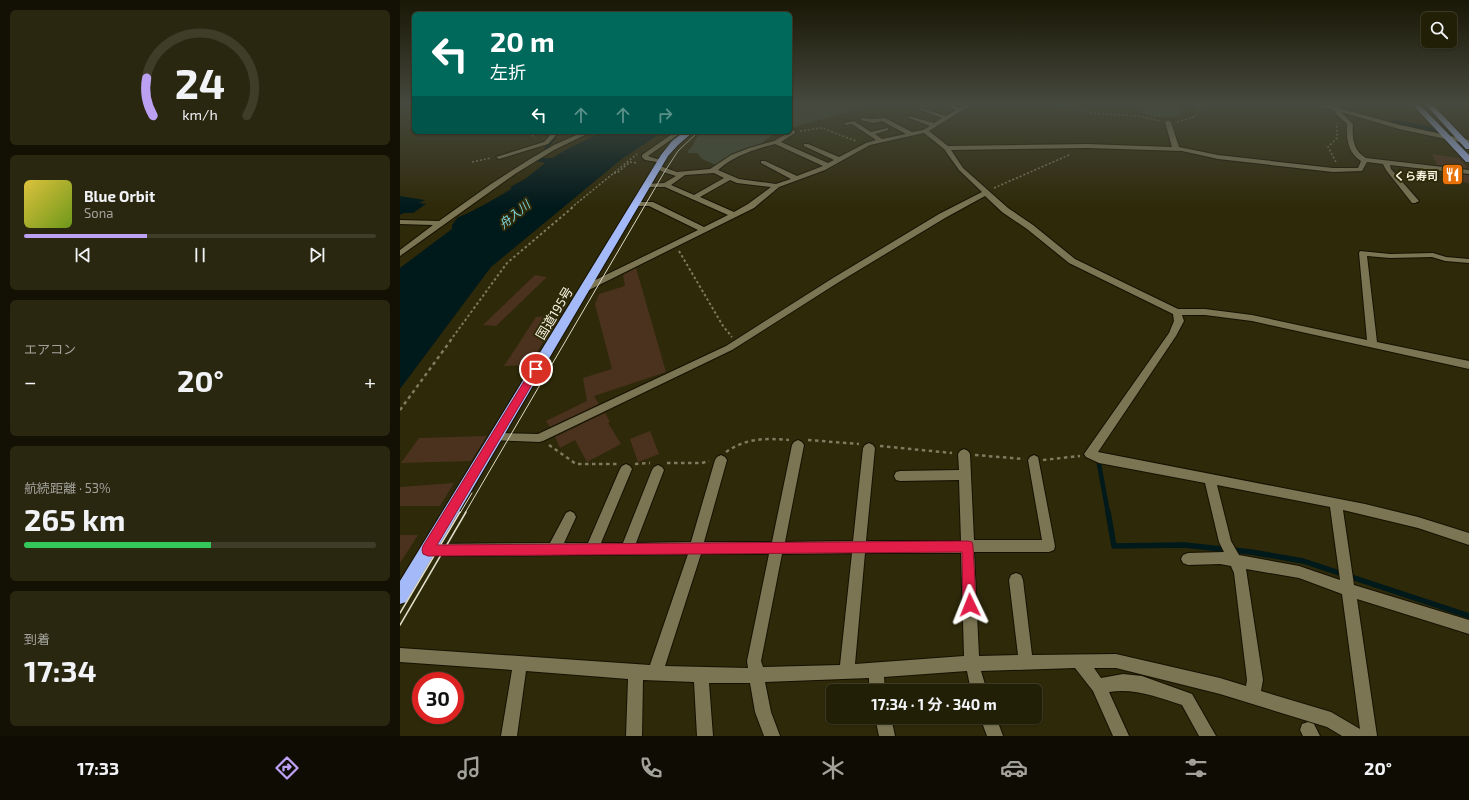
<!DOCTYPE html>
<html lang="ja">
<meta charset="utf-8">
<style>
:root{--surface:#221f07;--page:#2a2711;--text:#f1f3f6;--muted:#a2a29b;--line:#3f3d28;--accent:#bca0f2}
body{margin:0;font-family:"Exo 2","Noto Sans JP",sans-serif;background:var(--page);color:var(--text);height:100vh;display:flex;flex-direction:column;font-size:15px;white-space:nowrap}
*{box-sizing:border-box;margin:0}
p{font-size:13px;color:var(--muted)}
.icon{flex:none;width:22px;height:22px;fill:none;stroke:currentColor;stroke-width:2;stroke-linecap:round;stroke-linejoin:round}
.map{position:relative;flex:1;overflow:hidden}
.panel{display:flex;flex-direction:column;gap:10px;padding:10px;background:#131104;width:400px}
.panel>*{flex:none}
.guide{position:absolute;left:12px;top:12px;width:380px;height:122px;border-radius:6px;box-shadow:0 1px 3px #0004,0 0 0 1px var(--line);background:#00695c;color:#fff;overflow:hidden}
.controls{position:absolute;left:1021px;top:12px;display:grid;gap:8px}
.controls a{display:grid;place-items:center;width:36px;height:36px;border-radius:6px;background:var(--surface);box-shadow:0 1px 3px #0004,0 0 0 1px var(--line);font-size:20px}
.speed{position:absolute;left:12px;top:672px;display:flex;gap:8px;font-size:20px;font-weight:700;text-align:center}
.speed>*{display:grid;place-content:center;width:52px;height:52px;border-radius:50%;background:var(--surface);box-shadow:0 1px 3px #0004,0 0 0 1px var(--line);line-height:1}
.speed .limit{border:6px solid #d22;background:#fff;color:#111}
.pin{position:absolute;display:grid;place-items:center;width:34px;height:34px;color:#fff;margin:-17px;border:2px solid #fff;border-radius:50%;box-shadow:0 1px 4px #0007}
.me{position:absolute;width:44px;margin:-22px;rotate:358deg;stroke-linejoin:round;filter:drop-shadow(0 0 3px #0008)}
.turn{display:flex;align-items:center;gap:14px;height:84px;padding:0 12px;font-size:18px}
.turn .icon{width:52px;height:52px;stroke-width:2.5}
.turn b{display:block;font-size:28px;line-height:34px}
.lanes{display:flex;align-items:center;height:38px;padding:0 12px;background:#0003;justify-content:center;gap:20px;direction:ltr}
.lanes .off{opacity:.35}
.big{font-size:30px;font-weight:700;line-height:1.1}
.panel .tile{flex:1;display:flex;flex-direction:column;justify-content:center;gap:6px;min-width:0;padding:0 14px;border-radius:6px;background:var(--page)}
.panel .dial{align-items:center;gap:0}
.dial svg{height:104px;overflow:visible;fill:none;stroke:var(--line);stroke-width:7;stroke-linecap:round;text-anchor:middle}
.dial text{fill:var(--text);stroke:none}
.song{display:flex;align-items:center;gap:12px}
.cover{width:48px;height:48px;border-radius:6px;background:linear-gradient(135deg,hsl(50 70% 55%),hsl(80 70% 35%))}
.played{height:4px;border-radius:2px;background:linear-gradient(90deg,var(--accent) 35%,var(--line) 35%)}
.keys{display:flex;justify-content:space-around;direction:ltr}
.heat{display:flex;justify-content:space-between;align-items:center;font-size:22px;direction:ltr}
.charge{height:6px;border-radius:3px;background:linear-gradient(90deg,#34c759 53%,var(--line) 0)}
.trip{position:absolute;left:426px;top:684px;width:216px;height:40px;border-radius:6px;background:var(--surface);box-shadow:0 1px 3px #0004,0 0 0 1px var(--line);font-weight:700;line-height:40px;text-align:center}
.menu{display:flex;height:64px;justify-content:space-around;align-items:center;background:#0e0c03;color:var(--muted)}
.menu .icon{width:28px;height:28px}
.menu .on{color:var(--accent)}
.menu b{font-size:18px;color:var(--text)}
main{display:flex;flex:1;min-height:0}
.map>svg:first-child{display:block}
</style>
<main>
<section class="panel">
<div class="tile dial"><svg viewBox="0 0 100 80">
<path d="M14 69A42 42 0 1 1 86 69"/>
<path d="M14 69A42 42 0 0 1 9 40" stroke="#bca0f2"/>
<text x="50" y="56" font-size="32" font-weight="700">24</text>
<text x="50" y="72" font-size="11">km/h</text>
</svg></div>
<div class="tile">
<div class="song"><i class="cover"></i><div><b>Blue Orbit</b><p>Sona</p></div></div>
<div class="played"></div>
<div class="keys"><svg class="icon" aria-label="previous" viewBox="0 0 24 24"><path d="M18 5L8 12l10 7zM5 5v14"/></svg><svg class="icon" aria-label="pause" viewBox="0 0 24 24"><path d="M8 5v14M16 5v14"/></svg><svg class="icon" aria-label="next" viewBox="0 0 24 24"><path d="M6 5l10 7-10 7zM19 5v14"/></svg></div>
</div>
<div class="tile"><p>エアコン</p>
<div class="heat"><a>−</a><b class="big">20°</b><a>+</a></div>
</div>
<div class="tile"><p>航続距離 · 53%</p><b class="big">265 km</b><div class="charge"></div></div>
<div class="tile"><p>到着</p><b class="big">17:34</b></div>
</section>
<div class="map">
<svg width="1069" height="736" viewBox="0 0 1069 736">
<rect width="100%" height="100%" fill="#2e2909"/>
<path fill="#414a34" d="M 390,105 L 473,105 L 390,128 Z
M 733,105 L 783,105 L 780,107 L 783,115 C 767,118 744,120 733,105 Z
M 301,132 L 377,132 L 364,141 L 361,146 L 316,165 L 302,159 L 297,153 L 288,153 L 288,151 C 295,145 295,137 301,132 Z"/>
<path fill="#00191b" d="M 202,132 L 263,132 L 223,158 L 91,267 L 0,389 L 0,268 L 52,229 L 52,225 L 58,217 C 63,217 106,193 112,188 L 110,187 L 125,179 L 145,163 L 136,161 L 143,158 L 152,158 L 169,148 Z
M 0,196 L 25,200 L 19,203 L 26,204 L 13,213 L 4,213 L 0,215 Z"/>
<g fill="none" stroke-linecap="round" stroke-linejoin="round">
<path stroke="#00191b" stroke-width="2.5" d="M 146,148 L 155,138"/>
<path stroke="#00191b" stroke-width="4.5" d="M 699,464 L 708,513"/>
<path stroke="#00191b" stroke-width="5.5" d="M 708,512 L 714,546 L 784,545 L 851,552 L 903,561 L 1069,616"/>
<path fill="#00191b" fill-rule="evenodd" d="M 996,120 L 1041,129 L 1043,132 L 1041,135 L 1036,136 L 991,127 L 989,124 L 991,121 Z"/>
</g>
<path fill="#4b321f" d="M 1032,154 L 1059,158 L 1068,168 L 1037,165 Z
M 1040,172 L 1069,175 L 1069,183 L 1044,180 Z
M 236,268 L 266,372 L 194,396 L 199,404 L 150,427 L 146,421 L 187,401 L 183,378 L 212,369 L 195,304 L 199,294 L 225,286 L 223,275 Z
M 135,275 L 147,277 L 96,326 L 83,325 Z
M 159,316 L 129,365 L 104,366 L 136,317 Z
M 205,413 L 210,422 L 208,423 L 221,444 L 187,462 L 175,440 L 160,448 L 155,437 Z
M 250,431 L 259,454 L 238,462 L 230,439 Z
M 87,436 L 71,461 L 1,463 L 19,438 Z
M 54,483 L 40,506 L 0,506 L 0,487 Z
M 0,535 L 18,535 L 0,563 Z"/>
<g fill="none" stroke-linecap="round" stroke-linejoin="round">
<defs>
<path id="minor" d="M 543,105 L 552,105 L 560,108 L 564,105 L 571,105 L 529,131 L 548,146 L 687,144 L 772,147 L 765,122 L 768,120 L 771,122 L 779,147 L 818,155 L 933,168 L 958,168 L 961,161 C 948,153 946,138 947,124 L 936,114 L 935,111 L 918,105 L 928,105 L 1000,125 L 1069,140 L 1069,144 L 999,129 L 941,112 L 953,124 C 952,137 953,151 966,158 L 1069,170 L 1069,174 L 990,165 L 991,169 L 1019,201 L 1015,203 L 1012,203 L 986,170 L 983,164 L 967,162 L 962,171 L 933,172 L 818,159 L 782,151 L 687,148 L 551,150 L 563,168 L 608,208 L 633,225 L 675,259 L 778,309 L 805,309 L 852,315 L 967,340 L 959,253 L 960,251 L 990,254 L 1033,253 L 1046,257 L 1069,259 L 1069,263 L 1045,261 L 1032,257 L 990,258 L 967,256 L 977,342 L 1069,361 L 1069,369 L 852,321 L 805,315 L 782,315 L 784,321 L 776,336 L 698,452 L 965,504 L 1018,517 L 1069,533 L 1069,545 L 1018,528 L 943,510 L 954,585 L 1069,620 L 1069,634 L 957,599 L 977,736 L 942,736 L 927,727 L 820,694 L 716,668 L 694,668 L 701,678 L 723,674 L 742,676 L 792,694 L 816,736 L 799,736 L 782,705 C 757,697 735,688 709,692 L 729,736 L 713,736 L 693,691 L 675,668 L 581,671 L 587,691 L 571,691 L 567,671 L 484,677 L 485,691 L 469,691 L 469,678 L 365,682 L 371,712 L 380,736 L 364,736 L 355,712 L 350,683 L 309,683 L 313,736 L 297,736 L 294,682 L 243,680 L 242,736 L 226,736 L 228,679 L 126,671 L 117,736 L 101,736 L 112,670 L 0,662 L 0,648 L 250,665 L 288,554 L 27,556 L 22,554 L 21,550 L 22,546 L 27,544 L 150,543 L 166,513 L 170,511 L 174,513 L 176,517 L 164,543 L 188,543 L 220,469 L 222,466 L 226,464 L 230,466 L 232,469 L 201,543 L 223,543 L 252,470 L 254,467 L 258,465 L 262,467 L 264,470 L 236,543 L 291,542 L 315,460 L 317,457 L 321,455 L 325,457 L 327,460 L 304,542 L 372,542 L 392,445 L 394,442 L 398,440 L 402,442 L 404,445 L 385,542 L 453,541 L 463,448 L 465,445 L 469,443 L 473,445 L 475,448 L 466,541 L 561,541 L 559,480 L 500,481 L 496,480 L 494,476 L 496,472 L 500,471 L 559,470 L 558,454 L 560,451 L 564,449 L 568,451 L 570,454 L 574,540 L 642,540 L 628,460 L 630,457 L 634,455 L 638,457 L 655,546 L 654,550 L 649,552 L 574,552 L 579,656 L 618,655 L 609,580 L 611,575 L 616,573 L 621,575 L 623,580 L 632,655 L 716,654 L 820,678 L 846,686 L 847,680 L 834,573 L 831,566 L 820,564 L 788,565 L 783,563 L 781,559 L 783,555 L 788,553 L 824,552 L 819,542 L 805,483 L 699,463 L 686,457 L 684,454 L 769,333 L 774,321 L 773,314 L 669,263 L 627,229 L 602,212 L 585,196 L 545,218 L 439,282 L 332,350 L 143,441 L 139,442 L 91,440 L 89,437 L 91,434 L 95,433 L 138,434 L 326,346 L 433,278 L 539,214 L 582,192 L 559,170 L 544,149 L 524,133 L 470,145 L 425,170 L 379,187 L 354,208 L 189,290 L 183,290 L 182,288 L 183,286 L 298,230 L 249,206 L 233,206 L 233,202 L 253,202 L 304,227 L 328,215 L 265,187 L 245,187 L 243,186 L 247,184 L 264,183 L 276,176 L 263,172 L 256,168 L 256,166 L 260,166 L 277,172 L 310,169 L 331,155 L 349,148 L 374,141 L 393,130 L 395,131 L 395,133 L 381,142 L 428,163 L 434,160 L 404,146 L 404,144 L 408,144 L 439,157 L 466,143 L 476,140 L 452,124 L 445,125 L 445,123 L 454,121 L 471,132 L 488,128 L 488,130 L 475,134 L 482,139 L 506,134 L 482,121 L 473,123 L 461,120 L 461,118 L 473,119 L 485,118 L 512,132 L 523,130 L 530,126 L 509,118 L 509,116 L 534,123 L 542,118 L 518,109 L 518,107 L 546,116 L 556,110 ZM 375,144 L 423,166 L 397,176 L 365,161 L 361,161 L 361,163 L 391,179 L 376,184 L 339,179 L 318,170 C 333,156 355,149 375,144 ZM 314,173 L 324,178 L 294,195 L 271,185 L 285,175 ZM 330,180 L 337,183 L 371,187 L 348,204 L 334,212 L 300,197 ZM 817,485 L 930,507 L 940,580 L 899,566 L 839,555 L 831,541 ZM 452,553 L 440,665 L 363,667 L 361,661 L 382,554 ZM 465,553 L 561,553 L 564,656 L 455,664 ZM 301,554 L 369,554 L 347,661 L 348,668 L 265,666 ZM 846,569 L 899,578 L 942,594 L 960,729 L 931,712 L 861,691 L 863,680 Z
M 153,132 L 158,133 L 148,144 L 99,159 L 96,157 L 144,142 Z
M 183,132 L 191,132 L 154,150 L 115,174 L 0,256 L 0,250 L 33,225 L 0,224 L 0,220 L 39,221 L 91,184 L 130,159 L 154,145 Z
M 275,132 L 282,132 L 248,156 L 263,161 L 263,163 L 245,160 L 242,157 L 242,155 Z
M 475,717 L 491,717 L 495,736 L 479,736 Z
M 580,717 L 596,717 L 603,736 L 587,736 Z
M 908,722 L 914,724 L 920,736 L 903,736 L 900,730 L 902,724 Z"/>
<path id="highway" d="M 1013,105 L 1020,105 L 1069,155 L 1069,162 L 1066,162 Z
M 1026,105 L 1033,105 L 1069,143 L 1069,149 L 1066,149 Z
M 284,132 L 293,132 L 278,145 L 268,156 L 6,602 L 0,604 L 0,581 L 261,155 L 272,141 Z"/>
</defs>
<use href="#minor" stroke="#151100" stroke-width="2"/>
<use href="#highway" stroke="#151100" stroke-width="2"/>
<path stroke="#7f7a60" stroke-width="1.5" stroke-dasharray="2 2" stroke-linecap="butt" d="M 655,105 L 677,108 L 690,113 L 739,116 L 761,121
M 0,106 L 4,105
M 777,122 L 794,117 L 806,105
M 400,131 L 422,128 L 456,141
M 129,132 L 135,138
M 72,162 L 91,158
M 936,162 L 928,147 L 937,138 L 937,123
M 214,173 L 217,173 L 230,162 L 238,163
M 594,188 L 669,155
M 171,208 L 237,154"/>
<path stroke="#7f7a60" stroke-width="2" stroke-dasharray="2.5 2.5" stroke-linecap="butt" d="M 279,251 L 323,326 L 332,337
M 50,341 L 107,263 L 173,207"/>
<path stroke="#7f7a60" stroke-width="2.5" stroke-dasharray="3.5 3.5" stroke-linecap="butt" d="M 0,410 L 51,340
M 408,440 L 459,444
M 149,445 L 176,464 L 218,464
M 480,446 L 552,453
M 326,452 C 346,438 365,438 389,440
M 575,455 L 624,459
M 643,460 L 680,456
M 267,463 L 302,463 L 309,461
M 235,464 L 250,463"/>
<use href="#minor" fill="#7b7554" fill-rule="evenodd"/>
<use href="#highway" fill="#a4baf8" fill-rule="evenodd"/>
<path stroke="#e1deca" stroke-width="1" d="M 60,513 L 72,493
M 65,513 L 265,171 L 278,151 L 298,132"/>
<path stroke="#e1deca" stroke-width="1.5" d="M 0,613 L 60,512
M 0,625 L 66,512"/>
</g>
<linearGradient id="sky" x2="0" y2="1"><stop stop-color="#191705"/><stop offset="0.5" stop-color="#46493e"/><stop offset="1" stop-color="#46493e" stop-opacity="0"/></linearGradient>
<rect width="1069" height="208" fill="url(#sky)"/>
<path fill="#e11d48" stroke="#92132f" d="M 136,366 L 141,369 L 37,545 L 568,541 L 572,542 L 573,546 L 576,605 L 574,609 L 570,611 L 565,609 L 563,605 L 562,552 L 28,556 L 23,554 L 22,550 L 23,546 L 133,367 Z"/>
<defs>
<symbol id="restaurant-square" viewBox="-11 -11 22 22"><rect x="-9" y="-9" width="18" height="18" rx="4" fill="#e8710a" stroke="#2e2909"/><path d="M-5-6h1v4h1v-4h1v4h1v-4h1v5L-1.5 .5V6h-2V.5L-5-1ZM5-6V6H3V1.5H1.5Q1.5-4 5-6Z" fill="#fff"/></symbol>
</defs>
<g fill-rule="evenodd">
<use href="#restaurant-square" x="1040" y="162" width="25" height="25"/>
</g>
<g text-anchor="middle" dominant-baseline="central" stroke-width="4" stroke-linejoin="round" paint-order="stroke">
<g font-size="11" font-weight="bold" fill="#f8f5e3" stroke="#2e2909" text-anchor="end">
<text x="1038" y="175">くら寿司</text>
</g>
<g font-size="12" font-style="italic" fill="#7ad4da" stroke="#2e2909">
<text transform="translate(114 214) rotate(-39)">舟入川</text>
</g>
<g font-size="13" fill="#f8f5e3" stroke="#2e2909">
<text transform="translate(154 313) rotate(-59)">国道195号</text>
</g>
</g>
</svg>
<div class="controls">
<a><svg class="icon" aria-label="search" viewBox="0 0 24 24"><circle cx="10" cy="10" r="6"/><path d="M15 15l6 6"/></svg></a>
</div>
<div class="speed"><div class="limit">30</div></div>
<div class="pin" style="left:136px;top:369px;background:#d93025"><svg class="icon" aria-label="arrive" viewBox="0 0 24 24"><path d="M6 21V4h12l-3 4 3 4H6"/></svg></div>
<svg class="me" style="left:570px;top:605px" viewBox="-20 -20 40 40"><path d="M0-17L14 15 0 8-14 15z" fill="#e11d48" stroke="#fff" stroke-width="4"/></svg>
<div class="trip">17:34 · 1 分 · 340 m</div>
<div class="guide">
<div class="turn"><svg class="icon" aria-label="left" viewBox="0 0 24 24"><path d="M17 20v-9H6M10 6l-5 5 5 5"/></svg><div><b>20 m</b>左折</div></div>
<div class="lanes"><svg class="icon" aria-label="left" viewBox="0 0 24 24"><path d="M17 20v-9H6M10 6l-5 5 5 5"/></svg><svg class="icon off" aria-label="ahead" viewBox="0 0 24 24"><path d="M12 20V5M6 11l6-6 6 6"/></svg><svg class="icon off" aria-label="ahead" viewBox="0 0 24 24"><path d="M12 20V5M6 11l6-6 6 6"/></svg><svg class="icon off" aria-label="right" viewBox="0 0 24 24"><path d="M7 20v-9h11M14 6l5 5-5 5"/></svg></div>
</div>
</div>
</main>
<nav class="menu">
<b>17:33</b>
<svg class="icon on" aria-label="directions" viewBox="0 0 24 24"><path d="M12 3l9 9-9 9-9-9zM9 14v-3h6M13 9l2 2-2 2"/></svg>
<svg class="icon" aria-label="music" viewBox="0 0 24 24"><path d="M9 18V5l10-2v13"/><circle cx="6" cy="18" r="3"/><circle cx="16" cy="16" r="3"/></svg>
<svg class="icon" aria-label="phone" viewBox="0 0 24 24"><path d="M5 4h4l2 5-3 2q2 4 5 5l2-3 5 2v4C11 20 4 13 5 4z"/></svg>
<svg class="icon" aria-label="climate" viewBox="0 0 24 24"><path d="M12 3v18M4 7l16 10M4 17L20 7"/></svg>
<svg class="icon" aria-label="car" viewBox="0 0 24 24"><path d="M5 17H2v-5l4-1 3-4h7l3 4 3 1v5h-3M9 17h6M6 11h13"/><circle cx="7" cy="17" r="2"/><circle cx="17" cy="17" r="2"/></svg>
<svg class="icon" aria-label="filters" viewBox="0 0 24 24"><path d="M4 7h16M4 17h16"/><circle cx="9" cy="7" r="2"/><circle cx="15" cy="17" r="2"/></svg>
<b>20°</b>
</nav>
